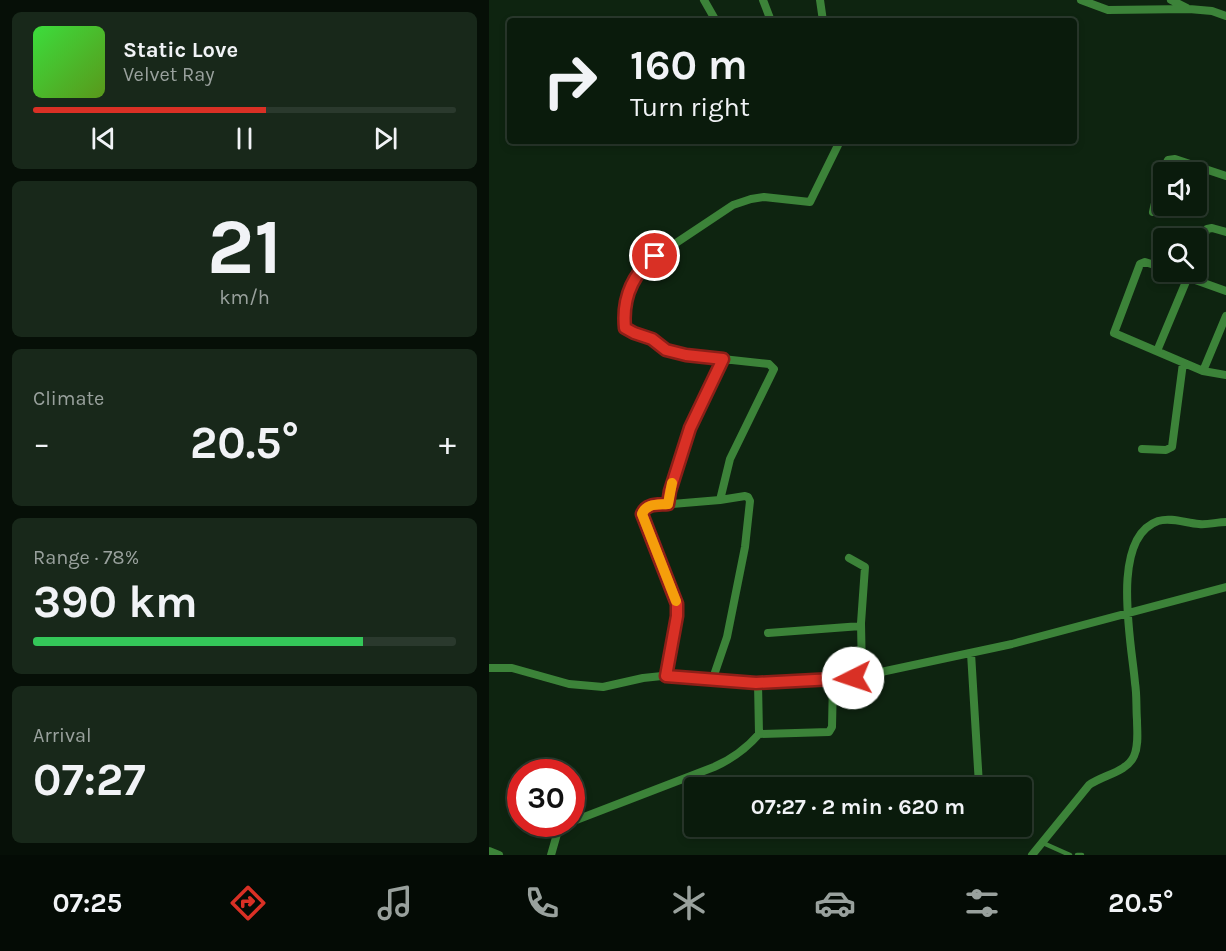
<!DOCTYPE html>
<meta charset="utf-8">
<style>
:root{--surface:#0a1b0c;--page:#18281a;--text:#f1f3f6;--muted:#99a19d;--line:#2a392d;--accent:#d93025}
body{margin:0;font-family:Karla,sans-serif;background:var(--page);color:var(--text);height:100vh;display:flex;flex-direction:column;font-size:22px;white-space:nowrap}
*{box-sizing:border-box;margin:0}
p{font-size:20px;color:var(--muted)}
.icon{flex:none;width:33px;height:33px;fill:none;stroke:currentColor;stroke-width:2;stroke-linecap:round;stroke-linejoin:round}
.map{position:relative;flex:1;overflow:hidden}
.side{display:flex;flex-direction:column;gap:12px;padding:12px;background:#060f07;width:489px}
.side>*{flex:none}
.top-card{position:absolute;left:18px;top:18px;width:570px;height:126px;border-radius:6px;box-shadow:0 3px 9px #0003,0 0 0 2px var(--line);background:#0a1b0c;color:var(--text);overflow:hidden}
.buttons{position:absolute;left:664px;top:162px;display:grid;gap:12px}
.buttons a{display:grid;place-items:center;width:54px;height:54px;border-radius:6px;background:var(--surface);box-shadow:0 3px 9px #0003,0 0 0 2px var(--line);font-size:30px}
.speed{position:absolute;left:18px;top:759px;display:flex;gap:12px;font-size:30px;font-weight:700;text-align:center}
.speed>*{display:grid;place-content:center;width:78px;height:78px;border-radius:50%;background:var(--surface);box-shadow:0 3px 9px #0003,0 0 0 2px var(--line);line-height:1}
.speed .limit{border:9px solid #d22;background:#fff;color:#111}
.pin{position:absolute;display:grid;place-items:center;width:51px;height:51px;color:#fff;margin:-26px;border:3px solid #fff;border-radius:50%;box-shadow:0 2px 6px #0007}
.me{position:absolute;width:66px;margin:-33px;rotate:266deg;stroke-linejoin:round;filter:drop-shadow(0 0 4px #0008)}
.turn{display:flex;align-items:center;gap:21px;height:126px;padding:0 24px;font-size:27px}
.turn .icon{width:78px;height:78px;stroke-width:2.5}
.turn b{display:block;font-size:42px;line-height:51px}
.big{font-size:45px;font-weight:700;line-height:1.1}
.side .tile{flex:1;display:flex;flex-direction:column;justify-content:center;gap:9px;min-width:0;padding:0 21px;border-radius:9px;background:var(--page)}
.side .dial{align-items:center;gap:0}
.dial b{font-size:78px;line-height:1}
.song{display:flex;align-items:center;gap:18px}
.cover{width:72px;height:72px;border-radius:9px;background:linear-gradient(135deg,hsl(120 70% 55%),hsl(90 70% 35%))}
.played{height:6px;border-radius:3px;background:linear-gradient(90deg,var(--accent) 55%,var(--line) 55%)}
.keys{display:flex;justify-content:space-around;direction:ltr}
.heat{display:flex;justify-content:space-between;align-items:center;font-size:33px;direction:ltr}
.charge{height:9px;border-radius:4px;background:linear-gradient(90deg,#34c759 78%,var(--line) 0)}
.trip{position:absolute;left:195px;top:777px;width:348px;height:60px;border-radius:6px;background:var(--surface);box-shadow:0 3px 9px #0003,0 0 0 2px var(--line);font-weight:700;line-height:60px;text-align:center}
.menu{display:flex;height:96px;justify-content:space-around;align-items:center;background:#040b05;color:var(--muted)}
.menu .icon{width:42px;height:42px}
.menu .selected{color:var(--accent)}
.menu b{font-size:27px;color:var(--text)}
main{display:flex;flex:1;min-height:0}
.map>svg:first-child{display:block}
</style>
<main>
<section class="side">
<div class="tile">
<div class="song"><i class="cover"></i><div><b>Static Love</b><p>Velvet Ray</p></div></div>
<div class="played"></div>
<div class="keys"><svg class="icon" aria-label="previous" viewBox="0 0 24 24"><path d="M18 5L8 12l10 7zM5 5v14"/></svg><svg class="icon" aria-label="pause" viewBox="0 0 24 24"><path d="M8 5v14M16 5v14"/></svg><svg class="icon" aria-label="next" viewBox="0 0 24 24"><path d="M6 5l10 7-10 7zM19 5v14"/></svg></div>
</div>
<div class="tile dial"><b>21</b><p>km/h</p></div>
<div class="tile"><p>Climate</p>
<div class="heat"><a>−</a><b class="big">20.5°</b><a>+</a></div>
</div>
<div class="tile"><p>Range · 78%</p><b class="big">390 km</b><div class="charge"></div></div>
<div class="tile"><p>Arrival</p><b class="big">07:27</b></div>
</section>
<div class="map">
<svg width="737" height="855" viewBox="0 0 737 855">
<rect width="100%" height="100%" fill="#0e2410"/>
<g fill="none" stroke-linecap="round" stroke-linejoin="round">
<path stroke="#3c8339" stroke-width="4.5" d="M 554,843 L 581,855
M 588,855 L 593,855"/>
<path stroke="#3c8339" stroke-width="8" d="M 215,0 L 227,21
M 274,0 L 282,21
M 331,0 L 334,21
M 592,0 L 619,10 L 700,9 L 723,11 L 737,16
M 682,0 L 698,8
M 664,212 L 673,172 L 679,160 L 686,159 L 737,176
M 708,252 L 718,229 L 723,228 L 737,232
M 675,268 L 656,262 L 651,264 L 625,333 L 714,371 L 737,375
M 684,272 L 737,291
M 668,351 L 701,272
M 714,371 L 737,316
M 653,449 L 677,450 L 683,447 L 694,363
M 179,504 L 185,478 L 201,428 L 234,359
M 360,558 L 376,567 L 372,623 L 373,676
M 279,633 L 372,626
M 482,653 L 490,785
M 0,668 L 23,668 L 80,684 L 114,687 L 154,678 L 173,676 L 267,683 L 364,678 L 523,644 L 737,587
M 177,676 L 188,616 L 188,604 L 153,514 L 155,509 L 159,506 L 231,500 L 241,459 L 285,369 L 280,364 L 197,355 L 174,349 L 163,339 L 145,333 L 136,328 C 134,304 142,280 157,263 L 244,205 L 262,199 L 275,197 L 321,202 L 351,141
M 223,681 L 238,637 L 256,547 L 261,501 L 259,497 L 256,496 L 231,500
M 270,734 L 340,732 L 343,727 L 344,680
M 82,822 L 225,767 C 243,759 257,749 270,734 L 269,683
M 0,851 L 10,855
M 62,855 L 70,827 L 78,824
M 543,855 L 600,785 C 614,775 638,772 645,756 C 650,745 648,731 648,720 C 647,707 648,695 646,683 C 643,645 620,538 669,521 C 682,517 697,523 710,524 C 719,525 728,522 737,522"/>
</g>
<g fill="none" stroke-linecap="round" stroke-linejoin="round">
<defs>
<path id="route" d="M 166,256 C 144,274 133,298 136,328 L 145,333 L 163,339 L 177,350 L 197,355 L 234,359 L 201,428 L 181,491 L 179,504 C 169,505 157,503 153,514 L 188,604 L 188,616 L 177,676 L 267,683 L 364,678"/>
</defs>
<use href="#route" stroke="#8d1f18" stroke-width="15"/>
<use href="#route" stroke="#d93025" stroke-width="10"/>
<path stroke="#f59e0b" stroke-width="10" d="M 183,483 L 179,504 C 169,505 157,503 153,514 L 187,601"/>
</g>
</svg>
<div class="buttons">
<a><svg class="icon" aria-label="sound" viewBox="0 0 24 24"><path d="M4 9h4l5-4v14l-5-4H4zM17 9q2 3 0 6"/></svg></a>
<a><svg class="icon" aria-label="search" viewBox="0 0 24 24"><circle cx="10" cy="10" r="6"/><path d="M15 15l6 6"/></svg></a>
</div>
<div class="speed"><div class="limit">30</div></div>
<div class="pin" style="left:166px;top:256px;background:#d93025"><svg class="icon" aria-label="arrive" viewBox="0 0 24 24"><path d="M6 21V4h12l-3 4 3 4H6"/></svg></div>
<svg class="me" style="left:364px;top:678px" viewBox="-20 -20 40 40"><circle r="19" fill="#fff"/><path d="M0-13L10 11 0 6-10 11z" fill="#d93025"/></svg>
<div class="trip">07:27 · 2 min · 620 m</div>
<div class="top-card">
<div class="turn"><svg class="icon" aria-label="right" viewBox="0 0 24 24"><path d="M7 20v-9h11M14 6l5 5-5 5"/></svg><div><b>160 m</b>Turn right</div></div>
</div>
</div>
</main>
<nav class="menu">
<b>07:25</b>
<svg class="icon selected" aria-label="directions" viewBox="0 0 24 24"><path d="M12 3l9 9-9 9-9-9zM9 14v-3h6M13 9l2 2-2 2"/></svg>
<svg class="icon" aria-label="music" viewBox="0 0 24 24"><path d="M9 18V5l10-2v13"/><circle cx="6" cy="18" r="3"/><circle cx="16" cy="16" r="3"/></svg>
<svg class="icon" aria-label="phone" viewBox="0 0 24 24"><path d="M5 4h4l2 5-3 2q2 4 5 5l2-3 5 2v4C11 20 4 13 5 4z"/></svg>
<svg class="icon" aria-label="climate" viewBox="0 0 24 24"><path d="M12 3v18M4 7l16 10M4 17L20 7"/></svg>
<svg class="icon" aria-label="car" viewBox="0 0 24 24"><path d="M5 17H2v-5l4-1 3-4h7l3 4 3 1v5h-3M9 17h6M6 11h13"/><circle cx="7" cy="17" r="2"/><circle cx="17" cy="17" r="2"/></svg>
<svg class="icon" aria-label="filters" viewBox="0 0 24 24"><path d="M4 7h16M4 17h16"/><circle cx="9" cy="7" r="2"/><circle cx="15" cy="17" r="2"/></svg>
<b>20.5°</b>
</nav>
